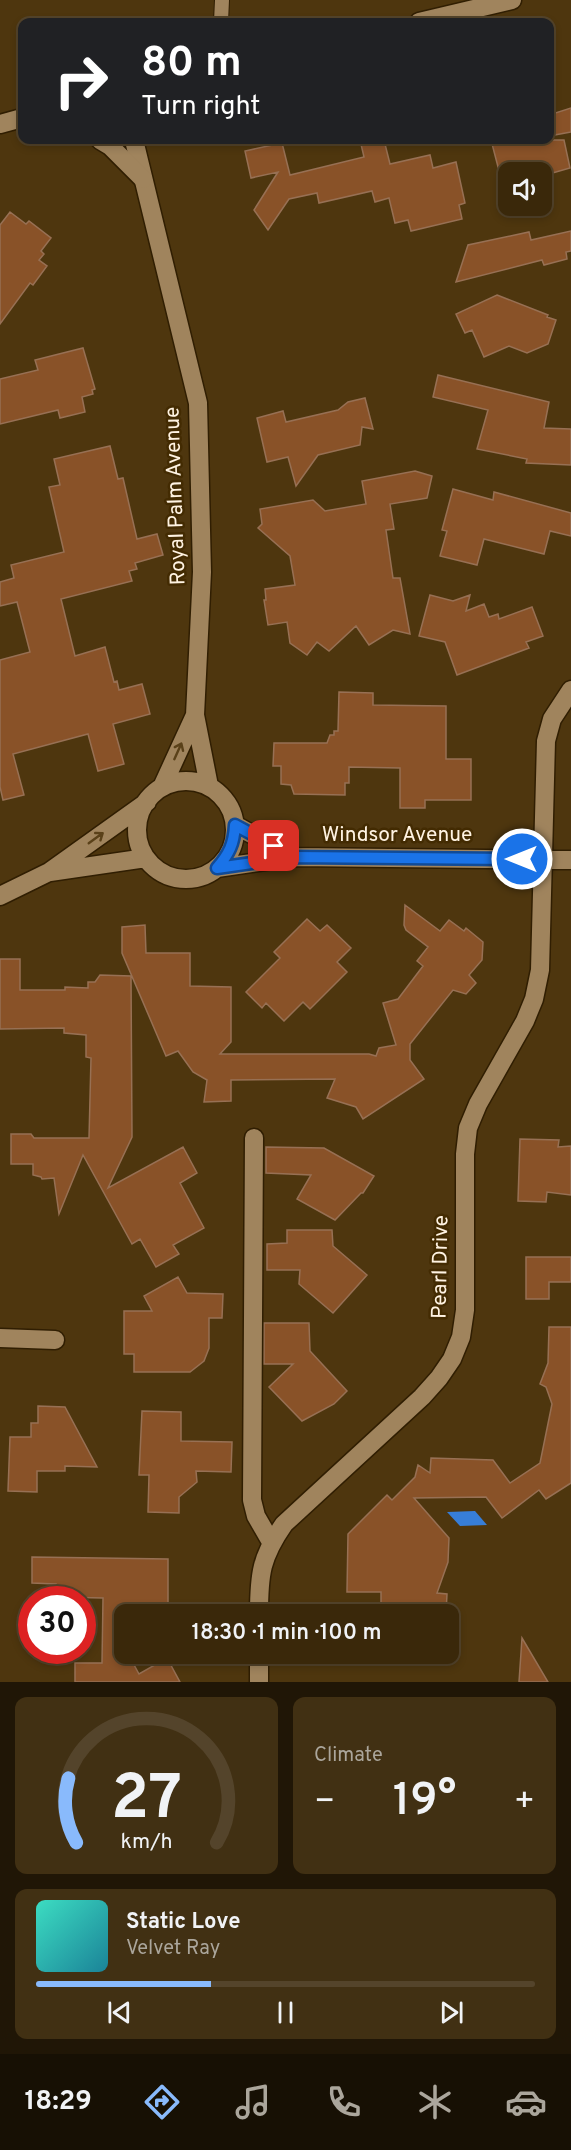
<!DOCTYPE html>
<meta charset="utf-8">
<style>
:root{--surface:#3a280a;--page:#413013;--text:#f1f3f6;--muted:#aba69c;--line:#54442b;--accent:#89bafc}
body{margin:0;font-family:Overpass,sans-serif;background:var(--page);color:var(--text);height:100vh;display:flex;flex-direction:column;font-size:22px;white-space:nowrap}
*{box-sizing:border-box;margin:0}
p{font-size:20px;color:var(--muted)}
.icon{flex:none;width:33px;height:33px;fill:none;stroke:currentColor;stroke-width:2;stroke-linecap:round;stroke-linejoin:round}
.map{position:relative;height:1682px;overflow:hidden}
.sheet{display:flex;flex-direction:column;gap:15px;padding:15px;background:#201606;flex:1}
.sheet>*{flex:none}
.banner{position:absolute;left:18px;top:18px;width:536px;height:126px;border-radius:12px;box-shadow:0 3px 9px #0003,0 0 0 2px var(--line);background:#202124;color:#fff;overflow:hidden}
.tools{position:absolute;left:498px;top:162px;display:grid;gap:12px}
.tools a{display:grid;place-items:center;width:54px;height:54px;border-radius:12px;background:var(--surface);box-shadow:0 3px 9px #0003,0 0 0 2px var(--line);font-size:30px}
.speed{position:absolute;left:18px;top:1586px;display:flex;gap:12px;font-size:30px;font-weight:700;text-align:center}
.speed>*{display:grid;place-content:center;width:78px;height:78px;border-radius:50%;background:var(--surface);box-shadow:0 3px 9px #0003,0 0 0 2px var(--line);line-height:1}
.speed .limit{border:9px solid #d22;background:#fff;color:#111}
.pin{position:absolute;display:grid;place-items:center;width:51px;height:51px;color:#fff;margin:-26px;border-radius:12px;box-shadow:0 3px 9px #0006}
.me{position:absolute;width:66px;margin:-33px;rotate:270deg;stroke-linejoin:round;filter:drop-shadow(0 0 4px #0008)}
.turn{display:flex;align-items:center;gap:21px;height:126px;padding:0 24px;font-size:27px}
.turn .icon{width:78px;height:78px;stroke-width:2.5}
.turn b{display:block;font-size:42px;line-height:51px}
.big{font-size:45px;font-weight:600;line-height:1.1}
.sheet .tile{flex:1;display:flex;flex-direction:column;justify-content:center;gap:9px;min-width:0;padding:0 21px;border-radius:12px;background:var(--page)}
.sheet .dial{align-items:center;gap:0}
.dial svg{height:156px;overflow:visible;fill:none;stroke:var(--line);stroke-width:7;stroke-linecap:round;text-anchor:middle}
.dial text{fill:var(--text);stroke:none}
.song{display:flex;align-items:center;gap:18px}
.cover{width:72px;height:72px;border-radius:9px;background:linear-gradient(135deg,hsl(170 70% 55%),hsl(190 70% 35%))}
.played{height:6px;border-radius:3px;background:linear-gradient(90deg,var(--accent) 35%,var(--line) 35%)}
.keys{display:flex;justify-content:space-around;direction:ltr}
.heat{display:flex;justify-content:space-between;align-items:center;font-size:33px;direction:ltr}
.sheet .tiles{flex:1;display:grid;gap:15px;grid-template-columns:1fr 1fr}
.tile:last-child{grid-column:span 2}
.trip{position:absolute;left:114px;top:1604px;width:345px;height:60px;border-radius:12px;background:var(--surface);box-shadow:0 3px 9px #0003,0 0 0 2px var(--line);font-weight:600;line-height:60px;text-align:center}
.dock{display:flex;height:96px;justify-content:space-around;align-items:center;background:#171004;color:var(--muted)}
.dock .icon{width:42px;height:42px}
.dock .on{color:var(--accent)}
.dock b{font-size:27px;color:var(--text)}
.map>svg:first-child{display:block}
</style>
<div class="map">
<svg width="571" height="1682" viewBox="0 0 571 1682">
<rect width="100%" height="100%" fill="#4e360e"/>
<path fill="#377ed8" d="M 475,1511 L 487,1525 L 460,1526 L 447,1512 Z"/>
<path fill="#895228" stroke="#977054" stroke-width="1.5" d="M 571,108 L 571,132 L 549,136 L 549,115 Z
M 360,140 L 384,140 L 390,164 L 430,155 L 433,168 L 456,162 L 465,203 L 459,205 L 462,219 L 411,231 L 408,220 L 395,223 L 389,198 L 375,202 L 372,191 L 319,203 L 317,193 L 289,199 L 268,230 L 254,210 L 278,172 L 251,178 L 245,151 L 282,143 L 290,175 L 364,157 Z
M 491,140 L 564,140 L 570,168 L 542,176 L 542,172 L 508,172 L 508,184 L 503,186 Z
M 10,212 L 26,224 L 29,221 L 51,238 L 41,251 L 44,254 L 39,260 L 47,266 L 33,285 L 30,283 L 0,324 L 0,225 Z
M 571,231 L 571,251 L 566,252 L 567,259 L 544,265 L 542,260 L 456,282 L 468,245 L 529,232 L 531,240 Z
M 497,295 L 548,315 L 547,317 L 556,320 L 548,344 L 527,353 L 509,346 L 484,357 L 472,330 L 465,333 L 456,314 Z
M 83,348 L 95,389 L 92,390 L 93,394 L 82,397 L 85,412 L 60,418 L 58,410 L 0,424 L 0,379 L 38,370 L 35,360 Z
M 438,375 L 549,402 L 544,428 L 571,429 L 571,465 L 526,463 L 527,459 L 477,449 L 488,410 L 433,397 Z
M 365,398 L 373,429 L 362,427 L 360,445 L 318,455 L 296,486 L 288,457 L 267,462 L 257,418 L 283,411 L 286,422 L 338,410 L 348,402 Z
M 110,446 L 118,479 L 123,478 L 137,539 L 157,534 L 163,555 L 135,563 L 137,569 L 129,571 L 132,581 L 61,599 L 75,656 L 105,647 L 114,682 L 117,681 L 119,690 L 142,684 L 150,714 L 113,724 L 124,764 L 98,771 L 88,734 L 13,754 L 24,795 L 3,800 L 0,787 L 0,660 L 30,652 L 17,602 L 0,606 L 0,582 L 14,578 L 11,565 L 64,552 L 49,487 L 60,485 L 54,459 Z
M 415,471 L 432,476 L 427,498 L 390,504 L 394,529 L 386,530 L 393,578 L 400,578 L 410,634 L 393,630 L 369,645 L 356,626 L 329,651 L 317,642 L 307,655 L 290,643 L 287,622 L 268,625 L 264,600 L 266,600 L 265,589 L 295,585 L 290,556 L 258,528 L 262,524 L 260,509 L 313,500 L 325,511 L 366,504 L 362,481 Z
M 453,489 L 493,500 L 494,492 L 571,513 L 571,536 L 550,531 L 544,554 L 484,539 L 477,565 L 440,556 L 447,531 L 442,530 Z
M 430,595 L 453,601 L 470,595 L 466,611 L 484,604 L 489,617 L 498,614 L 499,619 L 532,607 L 543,636 L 526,642 L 529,648 L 457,675 L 445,642 L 419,636 Z
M 339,692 L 373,693 L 373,705 L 446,706 L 446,759 L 471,759 L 471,800 L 425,800 L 425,808 L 400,808 L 400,768 L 349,767 L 349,783 L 345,783 L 345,795 L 294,794 L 291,785 L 281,784 L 281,766 L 273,766 L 274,743 L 327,743 L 330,735 L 334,735 L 334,731 L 338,731 Z
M 405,905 L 440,931 L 449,920 L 464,931 L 466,928 L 483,942 L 482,960 L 469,975 L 476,983 L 466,994 L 453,990 L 410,1044 L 410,1060 L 424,1079 L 363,1119 L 356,1107 L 327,1098 L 335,1079 L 231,1080 L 231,1101 L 204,1102 L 207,1080 L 193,1072 L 178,1051 L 166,1056 L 122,953 L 122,927 L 145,925 L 146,953 L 190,953 L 190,986 L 231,987 L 231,1042 L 220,1054 L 369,1054 L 376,1056 L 379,1048 L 396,1045 L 383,1003 L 398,999 L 423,966 L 417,961 L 428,947 L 406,930 L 404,925 Z
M 307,919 L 320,931 L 327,925 L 351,948 L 337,962 L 347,972 L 310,1009 L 303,1002 L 284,1021 L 266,1003 L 262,1008 L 246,992 L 280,958 L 274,952 Z
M 0,959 L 20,959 L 20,990 L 65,990 L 65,987 L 88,988 L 88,982 L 95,982 L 100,975 L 131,976 L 132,1137 L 108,1188 L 183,1147 L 197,1173 L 180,1183 L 204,1228 L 173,1245 L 179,1254 L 156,1267 L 140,1239 L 132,1244 L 83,1155 L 59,1214 L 54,1178 L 42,1179 L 41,1177 L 33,1175 L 33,1164 L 11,1164 L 11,1134 L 31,1134 L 34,1138 L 89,1138 L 91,1058 L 86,1057 L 86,1035 L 64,1033 L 64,1028 L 0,1029 Z
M 520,1139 L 559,1140 L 558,1147 L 571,1146 L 571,1195 L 547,1192 L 546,1202 L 518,1201 Z
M 266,1147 L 324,1148 L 374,1176 L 363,1193 L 361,1193 L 335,1220 L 297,1199 L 311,1175 L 266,1173 Z
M 287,1230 L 332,1230 L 333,1246 L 367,1275 L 333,1313 L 299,1284 L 300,1270 L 267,1270 L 267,1244 L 287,1243 Z
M 526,1257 L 571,1257 L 571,1282 L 549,1282 L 549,1299 L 526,1299 Z
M 178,1277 L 187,1293 L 223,1294 L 222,1318 L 209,1318 L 209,1348 L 204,1361 L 190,1372 L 134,1372 L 134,1354 L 124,1354 L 124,1311 L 152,1311 L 144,1296 Z
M 264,1323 L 309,1323 L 310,1351 L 347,1391 L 334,1404 L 302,1421 L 269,1387 L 293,1364 L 264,1364 Z
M 549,1327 L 571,1327 L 571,1483 L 546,1499 L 539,1490 L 502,1518 L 486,1497 L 414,1498 L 449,1538 L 448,1562 L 437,1593 L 447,1594 L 446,1614 L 381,1614 L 381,1592 L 347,1592 L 348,1534 L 387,1495 L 392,1500 L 415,1477 L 418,1465 L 430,1473 L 431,1458 L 493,1460 L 510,1483 L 540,1463 L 552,1404 L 546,1387 L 540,1384 L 548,1363 Z
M 38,1406 L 65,1407 L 97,1467 L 65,1466 L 65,1471 L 37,1471 L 37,1492 L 8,1491 L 10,1437 L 31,1437 L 31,1423 L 38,1423 Z
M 142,1411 L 181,1412 L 181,1441 L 232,1442 L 231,1472 L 196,1471 L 197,1482 L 179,1497 L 179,1513 L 148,1512 L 149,1475 L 139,1475 Z
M 32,1557 L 168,1559 L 168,1611 L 165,1611 L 165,1614 L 124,1614 L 124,1663 L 133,1663 L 139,1674 L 167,1658 L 180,1682 L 75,1682 L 75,1663 L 102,1663 L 103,1598 L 56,1597 L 56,1584 L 32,1583 Z
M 522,1638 L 548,1682 L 519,1682 Z"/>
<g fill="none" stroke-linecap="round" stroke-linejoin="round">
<defs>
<path id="service" d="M 221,22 L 222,0"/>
<path id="minor" d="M 134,140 L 198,403 L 202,572 L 195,715 L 209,786
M137 830a49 49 0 1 1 98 0a49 49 0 1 1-98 0Z
M 162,787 L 195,715
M 235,825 L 294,857
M 217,868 L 294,857 L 571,860
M 50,872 L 146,858
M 0,896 L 49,872 L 147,802
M 254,1138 L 252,1500 L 256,1516 L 271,1542
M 0,1338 L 55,1340
M 259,1614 C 259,1574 261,1557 284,1524 L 422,1397 L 439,1378 L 452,1359 L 461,1337 L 465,1310 L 465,1154 L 468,1128 L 478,1104 L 525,1021 L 534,999 L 540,970 L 546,741 L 552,719 L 571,690
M 259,1682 L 259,1653"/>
<path id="tertiary" d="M 419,22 L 512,0
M 0,124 L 22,118
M 100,140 L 110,146 L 143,179"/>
</defs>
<use href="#service" stroke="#301e02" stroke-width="16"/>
<use href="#minor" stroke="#301e02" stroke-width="21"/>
<use href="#tertiary" stroke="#301e02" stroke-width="21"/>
<use href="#service" stroke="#a0845d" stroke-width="14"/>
<use href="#minor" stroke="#a0845d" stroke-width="18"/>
<use href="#tertiary" stroke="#a0845d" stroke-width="18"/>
</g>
<defs><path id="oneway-shaft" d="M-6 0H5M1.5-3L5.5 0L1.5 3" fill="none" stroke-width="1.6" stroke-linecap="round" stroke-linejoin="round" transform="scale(1.5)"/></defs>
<g stroke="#5a4119">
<use href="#oneway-shaft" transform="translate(178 751) rotate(-66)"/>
<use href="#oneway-shaft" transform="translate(96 838) rotate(-36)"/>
</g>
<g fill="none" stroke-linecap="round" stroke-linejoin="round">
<defs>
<path id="route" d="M 274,846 L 235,825 C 234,844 229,854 217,868 L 294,857 L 522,859"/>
</defs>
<use href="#route" stroke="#114b97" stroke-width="15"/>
<use href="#route" stroke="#1a73e8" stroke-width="10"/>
</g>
<g text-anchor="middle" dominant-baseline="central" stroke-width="5" stroke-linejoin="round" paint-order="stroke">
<g font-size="21" fill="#fff3e2" stroke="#432b02">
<text transform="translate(176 496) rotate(-92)">Royal Palm Avenue</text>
<text x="397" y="835">Windsor Avenue</text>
<text transform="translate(441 1267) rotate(-89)">Pearl Drive</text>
</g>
</g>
</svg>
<div class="tools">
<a><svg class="icon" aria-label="sound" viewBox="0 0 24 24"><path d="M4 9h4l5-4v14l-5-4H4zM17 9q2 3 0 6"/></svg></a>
</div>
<div class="speed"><div class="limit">30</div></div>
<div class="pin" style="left:274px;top:846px;background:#d93025"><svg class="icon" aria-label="arrive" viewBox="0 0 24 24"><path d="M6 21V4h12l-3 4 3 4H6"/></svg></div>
<svg class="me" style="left:522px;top:859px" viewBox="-20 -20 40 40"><circle r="17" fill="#1a73e8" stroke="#fff" stroke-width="3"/><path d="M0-11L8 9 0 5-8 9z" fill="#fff"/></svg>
<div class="trip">18:30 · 1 min · 100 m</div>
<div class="banner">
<div class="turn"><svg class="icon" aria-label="right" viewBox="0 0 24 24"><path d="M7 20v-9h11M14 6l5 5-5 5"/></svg><div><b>80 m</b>Turn right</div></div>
</div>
</div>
<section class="sheet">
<div class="tiles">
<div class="tile dial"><svg viewBox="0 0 100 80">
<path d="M14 69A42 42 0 1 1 86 69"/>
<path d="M14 69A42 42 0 0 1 10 36" stroke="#89bafc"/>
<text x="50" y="56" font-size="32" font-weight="700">27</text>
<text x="50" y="72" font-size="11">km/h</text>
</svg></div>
<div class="tile"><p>Climate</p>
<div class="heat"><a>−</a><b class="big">19°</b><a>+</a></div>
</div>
<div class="tile">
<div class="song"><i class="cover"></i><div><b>Static Love</b><p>Velvet Ray</p></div></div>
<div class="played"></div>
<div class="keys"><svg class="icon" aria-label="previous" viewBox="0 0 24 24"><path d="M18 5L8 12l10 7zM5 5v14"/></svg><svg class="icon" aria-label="pause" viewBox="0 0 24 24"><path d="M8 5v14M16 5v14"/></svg><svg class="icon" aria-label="next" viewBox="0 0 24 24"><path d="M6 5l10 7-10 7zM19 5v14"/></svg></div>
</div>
</div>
</section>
<nav class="dock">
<b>18:29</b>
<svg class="icon on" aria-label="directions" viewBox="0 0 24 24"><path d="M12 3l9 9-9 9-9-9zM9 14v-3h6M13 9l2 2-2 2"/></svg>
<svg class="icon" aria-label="music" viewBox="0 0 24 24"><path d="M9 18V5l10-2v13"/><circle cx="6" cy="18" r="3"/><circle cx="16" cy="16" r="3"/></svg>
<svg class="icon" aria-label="phone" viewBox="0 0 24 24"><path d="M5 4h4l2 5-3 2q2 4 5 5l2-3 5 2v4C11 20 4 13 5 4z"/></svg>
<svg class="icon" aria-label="climate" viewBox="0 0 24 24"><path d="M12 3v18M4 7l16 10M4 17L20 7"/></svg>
<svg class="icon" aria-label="car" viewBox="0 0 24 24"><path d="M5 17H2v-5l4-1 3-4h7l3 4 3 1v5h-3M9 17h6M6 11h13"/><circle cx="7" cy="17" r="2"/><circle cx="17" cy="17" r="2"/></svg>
</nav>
